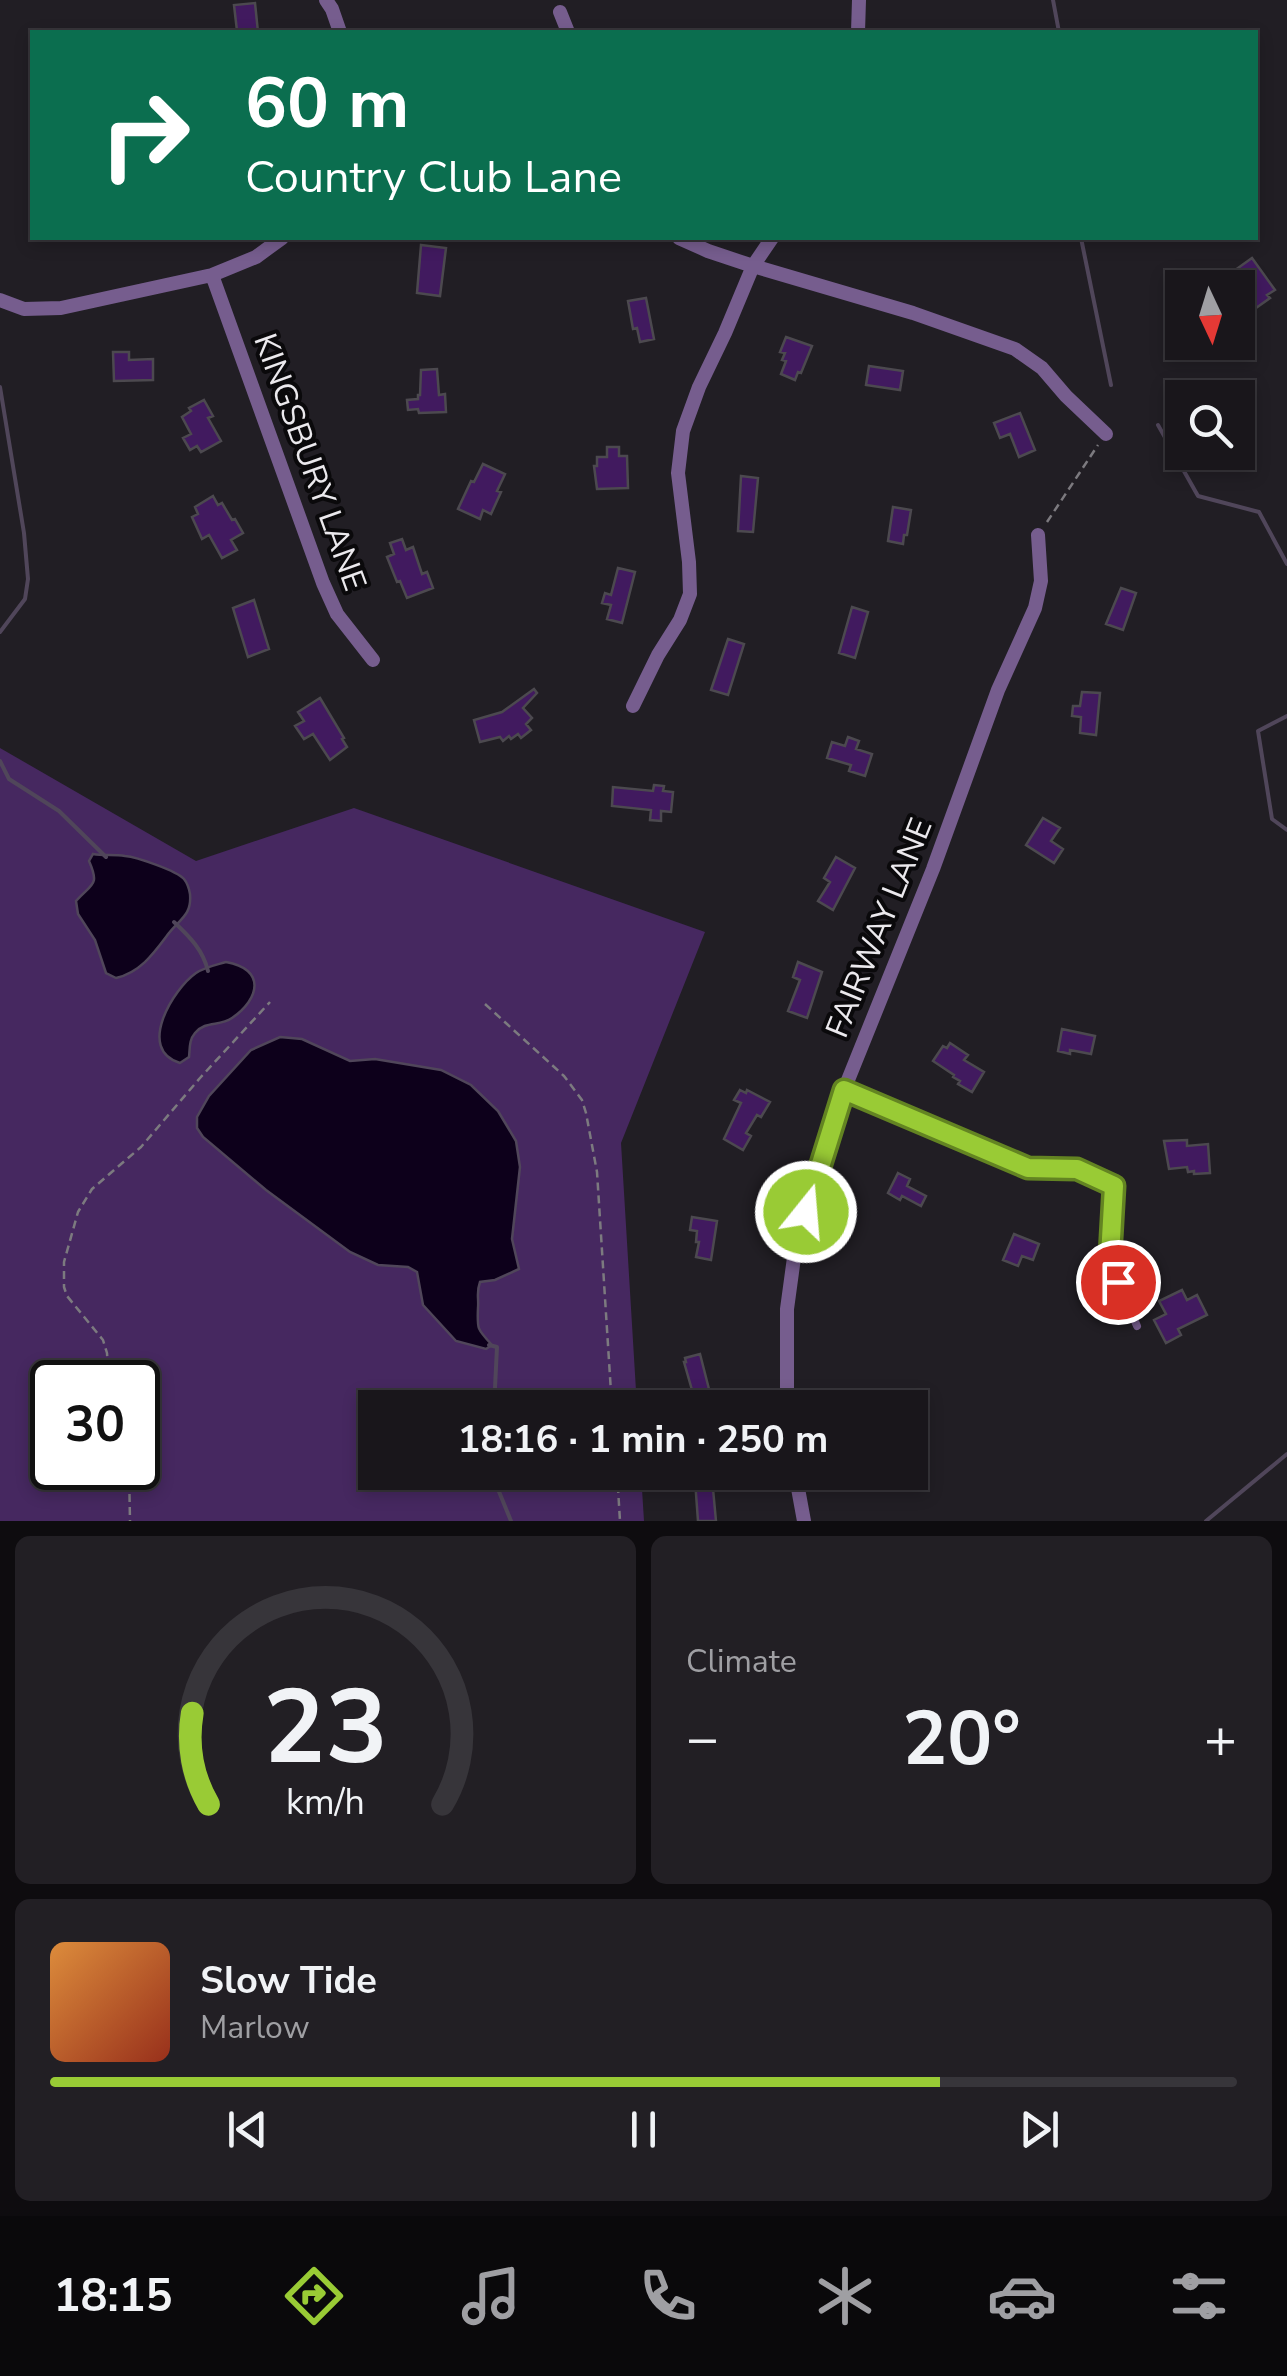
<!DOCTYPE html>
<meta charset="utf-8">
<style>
:root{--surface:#19161b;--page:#221f24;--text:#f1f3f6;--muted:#9f9fa3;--line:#37353a;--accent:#99cb35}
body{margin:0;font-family:"Nunito Sans",sans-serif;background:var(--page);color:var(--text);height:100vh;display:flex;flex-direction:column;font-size:38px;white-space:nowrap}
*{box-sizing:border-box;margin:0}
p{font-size:32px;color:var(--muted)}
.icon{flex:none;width:55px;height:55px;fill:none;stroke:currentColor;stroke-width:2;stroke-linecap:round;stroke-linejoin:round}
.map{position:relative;height:1521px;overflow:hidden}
.side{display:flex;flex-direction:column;gap:15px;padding:15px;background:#0e0c0f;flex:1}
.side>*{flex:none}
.guide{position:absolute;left:30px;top:30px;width:1228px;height:210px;border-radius:0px;box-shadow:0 5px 15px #0003,0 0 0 2px var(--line);background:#0b6e4f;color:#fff;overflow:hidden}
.needle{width:65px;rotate:176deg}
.controls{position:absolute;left:1165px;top:270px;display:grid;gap:20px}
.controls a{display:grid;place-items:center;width:90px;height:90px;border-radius:0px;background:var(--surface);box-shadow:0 5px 15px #0003,0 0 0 2px var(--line);font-size:50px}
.speed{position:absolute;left:30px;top:1360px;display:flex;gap:20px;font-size:50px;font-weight:700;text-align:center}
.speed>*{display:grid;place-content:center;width:130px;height:130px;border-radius:50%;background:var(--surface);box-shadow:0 5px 15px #0003,0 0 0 2px var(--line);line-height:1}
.speed .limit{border:5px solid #111;border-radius:15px;background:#fff;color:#111}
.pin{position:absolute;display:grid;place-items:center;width:85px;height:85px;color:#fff;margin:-42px;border:5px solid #fff;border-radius:50%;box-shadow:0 2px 10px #0007}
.me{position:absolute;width:110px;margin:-55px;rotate:17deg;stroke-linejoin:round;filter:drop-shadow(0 0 8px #0008)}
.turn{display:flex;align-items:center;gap:35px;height:210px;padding:0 50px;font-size:45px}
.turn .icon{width:130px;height:130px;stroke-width:2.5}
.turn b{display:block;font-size:70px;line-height:85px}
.big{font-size:75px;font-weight:700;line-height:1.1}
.side .card{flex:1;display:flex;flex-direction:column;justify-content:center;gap:15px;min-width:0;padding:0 35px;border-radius:15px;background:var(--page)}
.side .dial{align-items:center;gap:0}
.dial svg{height:260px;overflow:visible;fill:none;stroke:var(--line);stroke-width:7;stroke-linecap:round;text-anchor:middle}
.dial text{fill:var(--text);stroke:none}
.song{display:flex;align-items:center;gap:30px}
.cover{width:120px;height:120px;border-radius:15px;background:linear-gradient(135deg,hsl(30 70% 55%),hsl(10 70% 35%))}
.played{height:10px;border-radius:5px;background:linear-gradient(90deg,var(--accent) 75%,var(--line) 75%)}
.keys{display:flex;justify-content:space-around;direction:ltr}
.heat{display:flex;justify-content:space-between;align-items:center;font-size:55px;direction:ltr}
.side .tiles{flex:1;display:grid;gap:15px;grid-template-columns:1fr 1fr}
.card:last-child{grid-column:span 2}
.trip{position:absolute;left:358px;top:1390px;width:570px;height:100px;border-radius:0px;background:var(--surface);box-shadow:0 5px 15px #0003,0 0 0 2px var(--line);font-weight:700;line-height:100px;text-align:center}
.tabs{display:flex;height:160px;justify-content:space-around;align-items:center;background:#0a090b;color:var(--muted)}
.tabs .icon{width:70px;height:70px}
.tabs .current{color:var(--accent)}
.tabs b{font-size:45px;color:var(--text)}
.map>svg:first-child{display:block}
</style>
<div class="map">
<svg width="1287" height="1521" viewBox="0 0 1287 1521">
<rect width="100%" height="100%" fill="#211e24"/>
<path fill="#462860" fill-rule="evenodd" d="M 0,748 L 196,861 L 354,808 L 705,932 L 621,1143 L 637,1407 L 375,1408 L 375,1472 L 641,1473 L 644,1521 L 0,1521 ZM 52,1382 L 138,1382 L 138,1468 L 52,1468 Z"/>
<path fill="#0d001b" stroke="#50465a" stroke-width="2.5" d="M 93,854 C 104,856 114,854 125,856 C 137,857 177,871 184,879 C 188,884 189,888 190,894 C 192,915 180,919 169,933 C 154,953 141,972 116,978 L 106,973 L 95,940 L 78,914 L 76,901 C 92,883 100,886 89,861 Z
M 226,962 C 266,969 260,999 232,1018 C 219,1027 206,1020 195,1033 C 189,1040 190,1048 189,1057 L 180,1063 C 136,1050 173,989 196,973 C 205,967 216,965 226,962 Z
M 280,1037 L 302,1039 L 350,1061 L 375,1059 L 441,1070 L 471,1085 L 498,1111 L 516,1141 L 520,1167 L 512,1239 L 519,1269 L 495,1280 L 480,1282 C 476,1293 479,1298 478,1308 C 477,1329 477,1329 492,1345 L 486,1349 L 456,1341 L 423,1305 L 417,1272 L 408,1267 L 378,1265 L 350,1252 L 266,1190 L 203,1137 L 197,1128 L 197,1117 L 209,1096 L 251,1050 Z"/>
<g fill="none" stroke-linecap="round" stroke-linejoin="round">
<path stroke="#50465a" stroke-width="4" d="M 1053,0 L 1059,32
M 1081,238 L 1111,385
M 0,387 L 24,533 L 28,579 L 25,599 L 0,632
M 1158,425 L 1198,496 L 1259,512 L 1287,564
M 1287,716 L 1258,731 L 1272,819 L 1287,830
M 0,761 L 9,779 L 59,811 L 106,857
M 174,922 C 190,937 203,950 208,971
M 489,1345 L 497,1347 L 494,1408
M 491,1472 L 511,1521
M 1206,1521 L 1287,1454"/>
</g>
<path fill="#411a5f" stroke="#4c494f" stroke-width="2.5" d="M 255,3 L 258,32 L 237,31 L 234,5 Z
M 421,245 L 446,248 L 440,296 L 417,293 Z
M 1252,258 L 1275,290 L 1267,295 L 1270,298 L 1256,308 L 1231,273 Z
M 646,298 L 654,339 L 640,342 L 637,328 L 633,329 L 628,301 Z
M 786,337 L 812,346 L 801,373 L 798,372 L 795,380 L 781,374 L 786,361 L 782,360 L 785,353 L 780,352 Z
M 113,352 L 129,352 L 129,360 L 153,359 L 153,380 L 114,381 Z
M 869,366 L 903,371 L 900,390 L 866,385 Z
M 437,369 L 439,395 L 445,394 L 446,412 L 419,413 L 418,409 L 408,410 L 407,400 L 418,399 L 418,395 L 420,395 L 421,370 Z
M 204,400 L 213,416 L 208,418 L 221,441 L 201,452 L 197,446 L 190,450 L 183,438 L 191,434 L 182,417 L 191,411 L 189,408 Z
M 1020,413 L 1035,450 L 1019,457 L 1010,434 L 1000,438 L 994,423 Z
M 607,447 L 619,447 L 619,456 L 627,456 L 628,488 L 597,489 L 594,466 L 597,466 L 597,457 L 607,457 Z
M 483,464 L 505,474 L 497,491 L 501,492 L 491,514 L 483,510 L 480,519 L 458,509 L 471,481 L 474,482 Z
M 741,476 L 758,478 L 753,532 L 738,531 Z
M 213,496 L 218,505 L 222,503 L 232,520 L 235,519 L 243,533 L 231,540 L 237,550 L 222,558 L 209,535 L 202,539 L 192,517 L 198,514 L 195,507 Z
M 893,507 L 911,510 L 907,535 L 904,535 L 903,544 L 888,541 Z
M 402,539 L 406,550 L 413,547 L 422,574 L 427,572 L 433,588 L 407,598 L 400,581 L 397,582 L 387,557 L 394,554 L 390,543 Z
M 618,568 L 635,572 L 622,623 L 607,619 L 611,605 L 602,603 L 605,593 L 611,595 Z
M 1121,588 L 1136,593 L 1123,630 L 1106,624 Z
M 254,600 L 269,649 L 248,657 L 233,608 Z
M 852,607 L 868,612 L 855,658 L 839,653 Z
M 728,639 L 744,644 L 728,695 L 711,690 Z
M 534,689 L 537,693 L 523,708 L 532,718 L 526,724 L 531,730 L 521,738 L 518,734 L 511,739 L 509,736 L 503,741 L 500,737 L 480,742 L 474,720 L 502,712 Z
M 1082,692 L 1100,693 L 1096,735 L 1080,733 L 1081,717 L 1072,716 L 1073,706 L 1080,706 Z
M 320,698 L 344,738 L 342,739 L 347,747 L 330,760 L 313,734 L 304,739 L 295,726 L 304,721 L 298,712 Z
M 848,737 L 859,741 L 856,749 L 872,754 L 865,776 L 849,771 L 851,765 L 827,758 L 832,742 L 845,746 Z
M 654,785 L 664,786 L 663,791 L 673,792 L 671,812 L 661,811 L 661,821 L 650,820 L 651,810 L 612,806 L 613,787 L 653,791 Z
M 1043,818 L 1060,828 L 1051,841 L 1063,849 L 1054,863 L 1026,845 Z
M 836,857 L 855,868 L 833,910 L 818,901 L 830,882 L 824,878 Z
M 798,962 L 822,972 L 807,1018 L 788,1011 L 800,980 L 793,977 Z
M 1062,1029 L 1095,1036 L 1091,1054 L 1070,1050 L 1070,1054 L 1058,1051 Z
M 950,1043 L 968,1055 L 964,1060 L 984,1072 L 972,1092 L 958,1084 L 960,1081 L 953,1077 L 954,1075 L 933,1061 L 943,1046 L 947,1048 Z
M 740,1090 L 746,1093 L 747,1090 L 770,1102 L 761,1117 L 757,1115 L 746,1133 L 751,1136 L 743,1150 L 724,1139 L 741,1103 L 734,1100 Z
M 1187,1140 L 1187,1146 L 1208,1144 L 1210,1173 L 1194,1174 L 1194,1171 L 1188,1172 L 1187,1167 L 1169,1169 L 1164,1141 Z
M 898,1173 L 910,1179 L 907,1186 L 926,1196 L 921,1206 L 902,1196 L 900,1200 L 888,1193 Z
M 692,1217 L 717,1221 L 711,1260 L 696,1257 L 699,1242 L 696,1242 L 697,1231 L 690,1230 Z
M 1014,1234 L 1039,1244 L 1033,1260 L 1022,1256 L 1018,1266 L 1003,1260 Z
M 1182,1290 L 1187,1300 L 1197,1295 L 1207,1315 L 1178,1329 L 1181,1335 L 1166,1343 L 1154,1320 L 1166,1314 L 1159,1301 Z
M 700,1354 L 710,1393 L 694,1397 L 684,1362 L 686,1362 L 685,1358 Z
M 712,1478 L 716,1521 L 698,1521 L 695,1480 Z"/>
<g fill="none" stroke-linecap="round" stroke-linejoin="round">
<path stroke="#7c7a7f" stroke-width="2.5" stroke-dasharray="8 5" stroke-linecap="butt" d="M 1047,522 L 1098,445
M 485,1004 L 564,1076 L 582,1100 L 586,1113 L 597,1172 L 612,1408
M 109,1382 L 107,1353 L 103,1340 L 67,1296 L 64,1287 L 64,1262 L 78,1212 L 92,1189 L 141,1147 L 200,1078 L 270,1002
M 129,1468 L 130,1521
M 617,1472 L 620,1521"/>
<path stroke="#765d8e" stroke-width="8" d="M 1077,1169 L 1114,1187 L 1111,1256 L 1118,1282 L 1137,1326"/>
<path stroke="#765d8e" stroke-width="14" d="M 326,0 L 332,9 L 340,32
M 560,12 L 568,32
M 858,32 L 859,0
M 679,238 L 708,251 L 753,266 L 913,313 L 1015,349 L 1042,368 L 1066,396 L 1106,434
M 212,275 L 323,583 L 337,614 L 373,660
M 0,300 L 24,309 L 61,308 L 212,275 L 256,257 L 282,238
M 633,706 L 658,655 L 680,620 L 690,594 L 689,562 L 678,473 L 683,431 L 699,387 L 725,333 L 753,266 L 772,238
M 844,1090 L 1028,1168 L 1077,1169
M 787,1408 L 787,1309 L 796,1243 L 844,1090 L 933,869 L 998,690 L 1035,608 L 1041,581 L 1038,535
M 795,1472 L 804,1521"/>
</g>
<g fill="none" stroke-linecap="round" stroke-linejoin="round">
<defs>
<path id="route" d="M 806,1212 L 844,1090 L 1028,1168 L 1077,1169 L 1114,1186 L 1110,1256 L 1118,1282"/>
</defs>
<use href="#route" stroke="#638422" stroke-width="25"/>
<use href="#route" stroke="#99cb35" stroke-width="18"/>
</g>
<g text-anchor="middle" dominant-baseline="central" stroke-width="8" stroke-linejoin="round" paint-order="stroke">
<g font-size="32" fill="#ebe9ed" stroke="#0a090b">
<text transform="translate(310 462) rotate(70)">KINGSBURY LANE</text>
<text transform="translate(879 928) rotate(-68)">FAIRWAY LANE</text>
</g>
</g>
</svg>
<div class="controls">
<a><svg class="needle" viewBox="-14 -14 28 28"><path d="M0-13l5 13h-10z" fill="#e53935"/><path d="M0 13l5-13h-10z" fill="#9f9fa3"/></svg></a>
<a><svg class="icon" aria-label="search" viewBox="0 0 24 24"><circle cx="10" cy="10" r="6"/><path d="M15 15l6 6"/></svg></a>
</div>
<div class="speed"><div class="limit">30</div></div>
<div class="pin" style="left:1118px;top:1282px;background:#d93025"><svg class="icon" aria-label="arrive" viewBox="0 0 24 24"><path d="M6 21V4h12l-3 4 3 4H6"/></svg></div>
<svg class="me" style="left:806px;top:1212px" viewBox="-20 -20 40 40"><circle r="17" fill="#99cb35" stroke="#fff" stroke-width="3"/><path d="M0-11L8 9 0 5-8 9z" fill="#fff"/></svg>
<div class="trip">18:16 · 1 min · 250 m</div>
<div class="guide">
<div class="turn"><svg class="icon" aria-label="right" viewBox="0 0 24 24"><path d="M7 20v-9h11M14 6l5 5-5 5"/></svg><div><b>60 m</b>Country Club Lane</div></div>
</div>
</div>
<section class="side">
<div class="tiles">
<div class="card dial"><svg viewBox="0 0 100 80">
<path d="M14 69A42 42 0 1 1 86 69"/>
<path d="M14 69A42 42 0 0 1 9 41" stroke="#99cb35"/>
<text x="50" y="56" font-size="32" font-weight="700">23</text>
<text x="50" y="72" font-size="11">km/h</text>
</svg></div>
<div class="card"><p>Climate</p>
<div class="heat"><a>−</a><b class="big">20°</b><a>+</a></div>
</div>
<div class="card">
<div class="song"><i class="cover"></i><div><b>Slow Tide</b><p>Marlow</p></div></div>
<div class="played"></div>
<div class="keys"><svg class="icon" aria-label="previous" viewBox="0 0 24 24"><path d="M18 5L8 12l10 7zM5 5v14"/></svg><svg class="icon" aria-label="pause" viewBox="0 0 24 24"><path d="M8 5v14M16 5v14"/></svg><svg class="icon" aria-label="next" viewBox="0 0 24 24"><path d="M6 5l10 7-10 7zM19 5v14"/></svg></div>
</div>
</div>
</section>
<nav class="tabs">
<b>18:15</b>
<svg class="icon current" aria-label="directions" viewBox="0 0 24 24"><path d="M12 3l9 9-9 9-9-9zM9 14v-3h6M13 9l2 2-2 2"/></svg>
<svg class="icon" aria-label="music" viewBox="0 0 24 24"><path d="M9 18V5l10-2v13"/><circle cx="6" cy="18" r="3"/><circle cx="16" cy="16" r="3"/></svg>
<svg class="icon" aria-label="phone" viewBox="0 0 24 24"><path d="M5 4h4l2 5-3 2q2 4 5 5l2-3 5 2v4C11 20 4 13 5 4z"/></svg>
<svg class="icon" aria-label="climate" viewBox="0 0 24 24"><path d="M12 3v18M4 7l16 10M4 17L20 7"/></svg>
<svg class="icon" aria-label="car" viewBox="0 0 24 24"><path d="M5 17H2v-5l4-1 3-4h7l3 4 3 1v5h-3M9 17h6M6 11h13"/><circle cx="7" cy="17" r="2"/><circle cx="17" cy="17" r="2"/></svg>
<svg class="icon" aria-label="filters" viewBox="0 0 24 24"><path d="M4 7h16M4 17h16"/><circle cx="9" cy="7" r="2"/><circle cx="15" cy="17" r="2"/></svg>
</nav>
